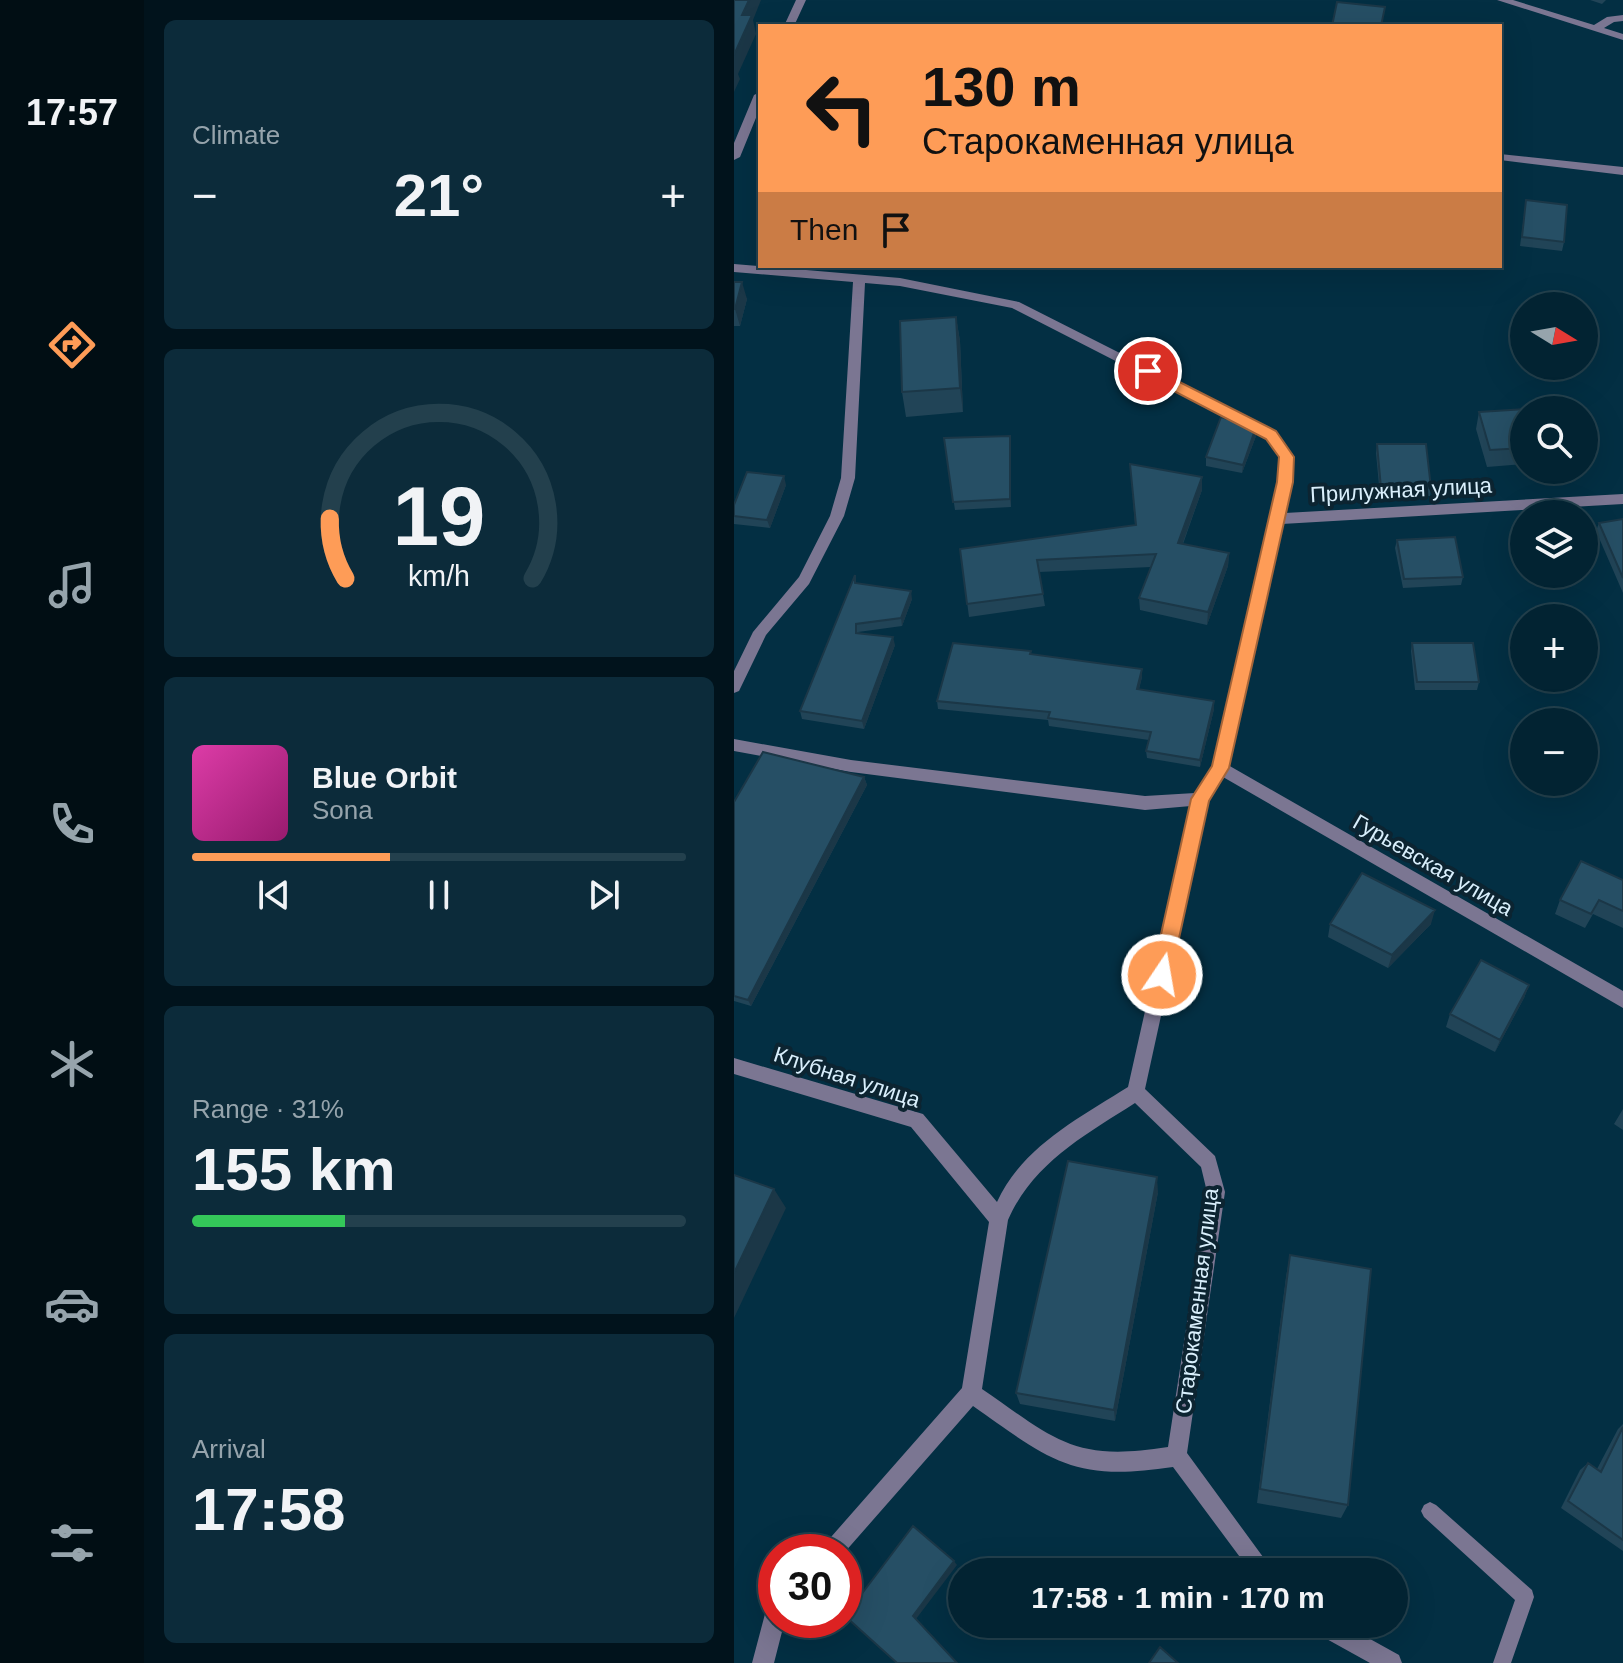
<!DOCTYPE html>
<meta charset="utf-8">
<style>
:root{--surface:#022332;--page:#0c2b3a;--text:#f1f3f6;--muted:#96a4ac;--line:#23404d;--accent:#fe9c57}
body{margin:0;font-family:Helvetica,sans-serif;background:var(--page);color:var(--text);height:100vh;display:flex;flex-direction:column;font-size:30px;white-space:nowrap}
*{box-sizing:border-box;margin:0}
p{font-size:26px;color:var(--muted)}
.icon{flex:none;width:44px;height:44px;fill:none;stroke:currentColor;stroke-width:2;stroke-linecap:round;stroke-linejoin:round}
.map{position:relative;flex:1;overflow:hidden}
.side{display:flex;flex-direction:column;gap:20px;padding:20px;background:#01131c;width:590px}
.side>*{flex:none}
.banner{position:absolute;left:24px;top:24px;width:744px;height:244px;border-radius:0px;box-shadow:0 8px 32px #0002,0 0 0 2px var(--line);background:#fe9c57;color:#111;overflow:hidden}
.needle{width:52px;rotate:101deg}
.controls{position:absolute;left:776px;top:292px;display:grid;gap:16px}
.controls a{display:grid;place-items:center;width:88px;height:88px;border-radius:50%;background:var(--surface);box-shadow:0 8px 32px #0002,0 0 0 2px var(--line);font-size:40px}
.speed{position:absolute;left:24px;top:1534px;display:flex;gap:16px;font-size:40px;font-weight:700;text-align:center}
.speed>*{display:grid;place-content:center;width:104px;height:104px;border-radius:50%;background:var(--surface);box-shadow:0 8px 32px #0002,0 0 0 2px var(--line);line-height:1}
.speed .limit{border:12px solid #d22;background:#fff;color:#111}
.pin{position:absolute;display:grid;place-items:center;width:68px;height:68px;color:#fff;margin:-34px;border:4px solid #fff;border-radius:50%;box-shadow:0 2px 8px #0007}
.me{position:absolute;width:88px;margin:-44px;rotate:12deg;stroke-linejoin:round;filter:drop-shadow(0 0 6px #0008)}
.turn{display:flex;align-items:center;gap:28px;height:168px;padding:0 32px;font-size:36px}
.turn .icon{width:104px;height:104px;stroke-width:2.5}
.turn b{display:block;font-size:56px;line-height:68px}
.then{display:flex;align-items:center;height:76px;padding:0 32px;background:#0003;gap:16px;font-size:30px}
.big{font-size:60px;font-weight:600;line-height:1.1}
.side .card{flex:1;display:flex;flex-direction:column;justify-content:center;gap:12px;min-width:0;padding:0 28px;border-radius:12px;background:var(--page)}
.side .dial{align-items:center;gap:0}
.dial svg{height:208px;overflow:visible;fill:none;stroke:var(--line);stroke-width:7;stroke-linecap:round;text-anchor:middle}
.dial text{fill:var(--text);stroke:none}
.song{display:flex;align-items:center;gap:24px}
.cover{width:96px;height:96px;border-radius:12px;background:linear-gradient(135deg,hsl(320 70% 55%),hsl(320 70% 35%))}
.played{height:8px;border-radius:4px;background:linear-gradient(90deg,var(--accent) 40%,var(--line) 40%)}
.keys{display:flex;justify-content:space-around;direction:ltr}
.heat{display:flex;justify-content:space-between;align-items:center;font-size:44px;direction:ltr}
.charge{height:12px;border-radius:6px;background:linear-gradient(90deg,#34c759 31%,var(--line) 0)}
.trip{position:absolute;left:214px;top:1558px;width:460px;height:80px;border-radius:40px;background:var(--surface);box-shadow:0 8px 32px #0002,0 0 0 2px var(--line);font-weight:600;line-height:80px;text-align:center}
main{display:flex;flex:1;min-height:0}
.tab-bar{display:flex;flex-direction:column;width:144px;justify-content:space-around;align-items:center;background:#010e14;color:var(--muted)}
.tab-bar .icon{width:56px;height:56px}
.tab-bar .on{color:var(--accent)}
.tab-bar b{font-size:36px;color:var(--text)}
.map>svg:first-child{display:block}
</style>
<main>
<nav class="tab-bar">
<b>17:57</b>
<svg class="icon on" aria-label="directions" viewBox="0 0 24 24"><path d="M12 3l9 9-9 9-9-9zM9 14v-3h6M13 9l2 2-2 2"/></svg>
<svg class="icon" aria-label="music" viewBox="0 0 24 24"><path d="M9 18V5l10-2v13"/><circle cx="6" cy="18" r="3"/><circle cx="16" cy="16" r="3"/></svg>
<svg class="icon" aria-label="phone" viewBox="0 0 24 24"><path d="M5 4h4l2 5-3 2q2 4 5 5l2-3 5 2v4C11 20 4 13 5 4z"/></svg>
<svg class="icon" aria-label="climate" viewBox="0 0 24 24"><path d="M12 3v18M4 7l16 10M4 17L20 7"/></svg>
<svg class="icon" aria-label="car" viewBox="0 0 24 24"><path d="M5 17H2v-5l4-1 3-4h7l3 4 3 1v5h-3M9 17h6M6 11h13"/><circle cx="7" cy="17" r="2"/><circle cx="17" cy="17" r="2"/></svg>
<svg class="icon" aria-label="filters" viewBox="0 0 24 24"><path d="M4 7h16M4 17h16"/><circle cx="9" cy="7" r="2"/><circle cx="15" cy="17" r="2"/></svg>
</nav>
<section class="side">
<div class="card"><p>Climate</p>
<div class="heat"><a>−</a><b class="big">21°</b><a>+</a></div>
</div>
<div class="card dial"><svg viewBox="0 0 100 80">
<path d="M14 69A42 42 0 1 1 86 69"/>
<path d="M14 69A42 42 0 0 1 8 46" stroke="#fe9c57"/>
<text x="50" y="56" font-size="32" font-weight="700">19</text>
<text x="50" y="72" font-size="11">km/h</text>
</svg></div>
<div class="card">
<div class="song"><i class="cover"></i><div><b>Blue Orbit</b><p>Sona</p></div></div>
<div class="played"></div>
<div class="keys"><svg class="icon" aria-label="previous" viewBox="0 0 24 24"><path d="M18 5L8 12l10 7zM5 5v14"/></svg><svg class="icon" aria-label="pause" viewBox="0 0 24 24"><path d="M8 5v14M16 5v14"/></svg><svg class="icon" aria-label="next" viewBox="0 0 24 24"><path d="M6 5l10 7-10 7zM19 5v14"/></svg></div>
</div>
<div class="card"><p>Range · 31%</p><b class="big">155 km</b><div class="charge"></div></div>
<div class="card"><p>Arrival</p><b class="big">17:58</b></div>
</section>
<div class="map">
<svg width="889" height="1663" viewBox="0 0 889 1663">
<rect width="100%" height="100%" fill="#032f43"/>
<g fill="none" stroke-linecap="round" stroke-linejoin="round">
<path fill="#7b7692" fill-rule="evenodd" d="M 696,1502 L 702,1505 L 798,1590 L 800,1597 L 777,1663 L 759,1663 L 781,1600 L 690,1517 L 687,1511 L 690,1505 Z"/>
<path fill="#7b7692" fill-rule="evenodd" d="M 62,0 L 72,0 L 60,26 L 50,26 Z
M 763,0 L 779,0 L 860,25 L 873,17 L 889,15 L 889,21 L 880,22 L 870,28 L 889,34 L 889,40 Z
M 26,92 L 26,108 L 6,157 L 0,160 L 0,143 L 20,95 Z
M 766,154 L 889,167 L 889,175 L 766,160 Z
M 0,264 L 166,278 L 285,302 L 542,432 L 559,457 L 558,482 L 551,513 L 889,494 L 889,504 L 548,524 L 494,765 L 889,991 L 889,1008 L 489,777 L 474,801 L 411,1089 L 481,1156 L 491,1192 L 453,1453 L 540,1572 L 517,1572 L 439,1467 C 339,1482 317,1461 239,1406 L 110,1553 L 87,1552 L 90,1545 L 228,1388 L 255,1222 L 177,1127 L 0,1074 L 0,1058 L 189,1114 L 263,1202 C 288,1147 345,1118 394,1087 L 457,806 L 411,810 L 117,772 L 0,751 L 0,739 L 117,760 L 411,796 L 461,793 L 479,766 L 544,482 L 545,457 L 532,438 L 278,308 L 166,286 L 131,283 L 121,478 L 110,516 L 75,584 L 32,635 L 5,691 L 0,693 L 0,671 L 19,632 L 65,577 L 96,516 L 107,478 L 119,282 L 0,272 ZM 401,1103 L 467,1167 L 473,1192 L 434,1447 C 339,1462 322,1440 248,1389 L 274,1220 C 299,1163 351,1135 401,1103 Z
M 42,1603 L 42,1620 L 51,1620 L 40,1663 L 18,1663 L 31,1614 L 34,1606 Z
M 577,1624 L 609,1624 L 665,1655 L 668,1663 L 636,1663 L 580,1632 Z"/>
</g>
<path fill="#214457" d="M 856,0 L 872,0 L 868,4 Z
M 792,200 L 830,242 L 828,251 L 786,246 Z
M 0,282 L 13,299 L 6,326 L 0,326 Z
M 222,317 L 226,341 L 229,412 L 172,417 L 168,392 Z
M 790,410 L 790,464 L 753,467 L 742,429 L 745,412 Z
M 522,436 L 508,473 L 472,466 L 472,457 Z
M 210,438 L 277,444 L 277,507 L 221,510 Z
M 643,444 L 697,488 L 696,496 L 646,496 L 642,453 Z
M 396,464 L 468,490 L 449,544 L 495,553 L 494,566 L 473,625 L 406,610 L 405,598 L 417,567 L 305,572 L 311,606 L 235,617 L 226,549 L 401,525 Z
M 52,485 L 36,528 L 0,524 L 0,505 Z
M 889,519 L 889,593 L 862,531 L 865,523 Z
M 663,540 L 729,577 L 727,585 L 669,588 L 661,548 Z
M 123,583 L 178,599 L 168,626 L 124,632 L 161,645 L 130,729 L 68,719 L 66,711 Z
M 678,643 L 745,682 L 743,690 L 681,690 L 677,651 Z
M 297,654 L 408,677 L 405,689 L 480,701 L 480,709 L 466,767 L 413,758 L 412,751 L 415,740 L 315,726 L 314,720 L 204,709 L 203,701 Z
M 130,777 L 133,785 L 17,1006 L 0,1001 L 0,802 Z
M 889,880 L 889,928 L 859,914 L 851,928 L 821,914 L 826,900 Z
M 596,924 L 697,924 L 654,968 L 594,937 Z
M 795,985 L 790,998 L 761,1052 L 712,1027 L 716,1014 Z
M 889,1109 L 889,1130 L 880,1124 Z
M 424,1192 L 381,1421 L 286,1404 L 282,1393 Z
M 556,1255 L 614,1505 L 607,1518 L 523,1503 L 552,1277 Z
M 889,1424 L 889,1551 L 827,1508 L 846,1470 L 854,1463 L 863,1469 L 884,1429 Z"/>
<path fill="#1b3747" d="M 15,0 L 27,0 L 19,20 L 22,34 L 4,74 L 6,79 L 0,92 L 0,55 L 8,15 Z
M 8,282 L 13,299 L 6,326 L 1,309 Z
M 222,317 L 226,341 L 229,412 L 226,388 Z
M 522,427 L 522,436 L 508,473 L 509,465 Z
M 276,436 L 277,444 L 277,507 L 276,499 Z
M 50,476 L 52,485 L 36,528 L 33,520 Z
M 468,477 L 468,490 L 444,556 L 444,543 Z
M 495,553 L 494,566 L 473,625 L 474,612 Z
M 177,591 L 178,599 L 168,626 L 167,618 Z
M 159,637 L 161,645 L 130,729 L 128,721 Z
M 408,669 L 408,677 L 403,697 L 403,689 Z
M 480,701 L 480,709 L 466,767 L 466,760 Z
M 130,777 L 133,785 L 17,1006 L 14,1000 Z
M 701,910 L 697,924 L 654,968 L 658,955 Z
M 795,985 L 790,998 L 761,1052 L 766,1040 Z
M 423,1177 L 424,1192 L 381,1421 L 380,1410 Z
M 40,1189 L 52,1208 L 0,1318 L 0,1273 Z
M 220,1561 L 223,1565 L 182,1619 L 179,1616 Z"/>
<path fill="#264f65" stroke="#1b3747" stroke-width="2" d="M 0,0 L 15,0 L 8,15 L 18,15 L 0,55 Z
M 603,2 L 651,7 L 647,26 L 598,26 Z
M 792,200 L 833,205 L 830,242 L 788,237 Z
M 0,282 L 8,282 L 1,309 L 0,309 Z
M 222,317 L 226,388 L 168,392 L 166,321 Z
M 806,408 L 807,410 L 790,410 L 790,448 L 756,450 L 745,412 Z
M 487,417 L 522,427 L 509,465 L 472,457 Z
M 276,436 L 276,499 L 219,502 L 210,438 Z
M 643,444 L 692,444 L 697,488 L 647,488 Z
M 396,464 L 468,477 L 444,543 L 495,553 L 474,612 L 405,598 L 422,554 L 303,560 L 309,594 L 233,604 L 226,549 L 402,525 Z
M 13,472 L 50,476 L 33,520 L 0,516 L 0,505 Z
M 889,519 L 889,578 L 865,523 Z
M 721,537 L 729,577 L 670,579 L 663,540 Z
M 121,575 L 121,583 L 177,591 L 167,618 L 122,624 L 122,633 L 159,637 L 128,721 L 66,711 Z
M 219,643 L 297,651 L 296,654 L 408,669 L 403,689 L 480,701 L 466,760 L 412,751 L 417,732 L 314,718 L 316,712 L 203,701 Z
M 678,643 L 739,643 L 745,682 L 683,682 Z
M 29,752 L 130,777 L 14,1000 L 0,996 L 0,802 Z
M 847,861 L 889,880 L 889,911 L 865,900 L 857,914 L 826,900 Z
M 628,873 L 701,910 L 658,955 L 596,924 Z
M 747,960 L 795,985 L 766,1040 L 716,1014 Z
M 334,1161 L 423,1177 L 380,1410 L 282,1393 Z
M 0,1175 L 40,1189 L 0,1273 Z
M 556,1255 L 637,1269 L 614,1505 L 526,1489 Z
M 889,1427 L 889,1540 L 834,1501 L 854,1463 L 867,1472 Z
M 179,1526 L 220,1561 L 179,1616 L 223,1663 L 163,1663 L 111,1616 Z
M 426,1647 L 444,1663 L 415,1663 Z"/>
<path fill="#fe9c57" stroke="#a56539" stroke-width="2" d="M 414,366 L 542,431 L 560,457 L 559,482 L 495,768 L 475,801 L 437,975 L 428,984 L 418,975 L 457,799 L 478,766 L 543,482 L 545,457 L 532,439 L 409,375 L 407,371 Z"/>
<g text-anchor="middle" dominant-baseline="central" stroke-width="8" stroke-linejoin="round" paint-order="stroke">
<g font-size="22" fill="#d9effc" stroke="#0c2431">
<text transform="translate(667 490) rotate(-3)">Прилужная улица</text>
<text transform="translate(699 865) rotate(30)">Гурьевская улица</text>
<text transform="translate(113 1077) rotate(18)">Клубная улица</text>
<text transform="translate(463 1301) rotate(-83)">Старокаменная улица</text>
</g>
</g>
</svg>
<div class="controls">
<a><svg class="needle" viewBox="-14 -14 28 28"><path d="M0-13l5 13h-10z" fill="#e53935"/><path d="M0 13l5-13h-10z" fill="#96a4ac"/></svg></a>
<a><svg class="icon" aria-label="search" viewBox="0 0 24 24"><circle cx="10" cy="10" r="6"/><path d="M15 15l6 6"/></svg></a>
<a><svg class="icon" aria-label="layers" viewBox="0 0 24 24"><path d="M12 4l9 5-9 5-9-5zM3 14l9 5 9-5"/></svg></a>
<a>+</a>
<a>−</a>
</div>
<div class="speed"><div class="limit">30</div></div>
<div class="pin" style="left:414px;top:371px;background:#d93025"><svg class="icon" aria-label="arrive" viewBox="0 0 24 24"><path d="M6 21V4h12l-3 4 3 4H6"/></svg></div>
<svg class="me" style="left:428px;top:975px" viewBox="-20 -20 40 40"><circle r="17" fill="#fe9c57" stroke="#fff" stroke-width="3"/><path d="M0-11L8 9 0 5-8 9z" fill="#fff"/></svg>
<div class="trip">17:58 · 1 min · 170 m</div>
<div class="banner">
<div class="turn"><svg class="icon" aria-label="left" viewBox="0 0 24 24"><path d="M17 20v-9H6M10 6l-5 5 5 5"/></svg><div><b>130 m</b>Старокаменная улица</div></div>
<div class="then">Then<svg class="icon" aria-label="arrive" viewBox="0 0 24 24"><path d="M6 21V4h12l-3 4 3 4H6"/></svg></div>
</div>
</div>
</main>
